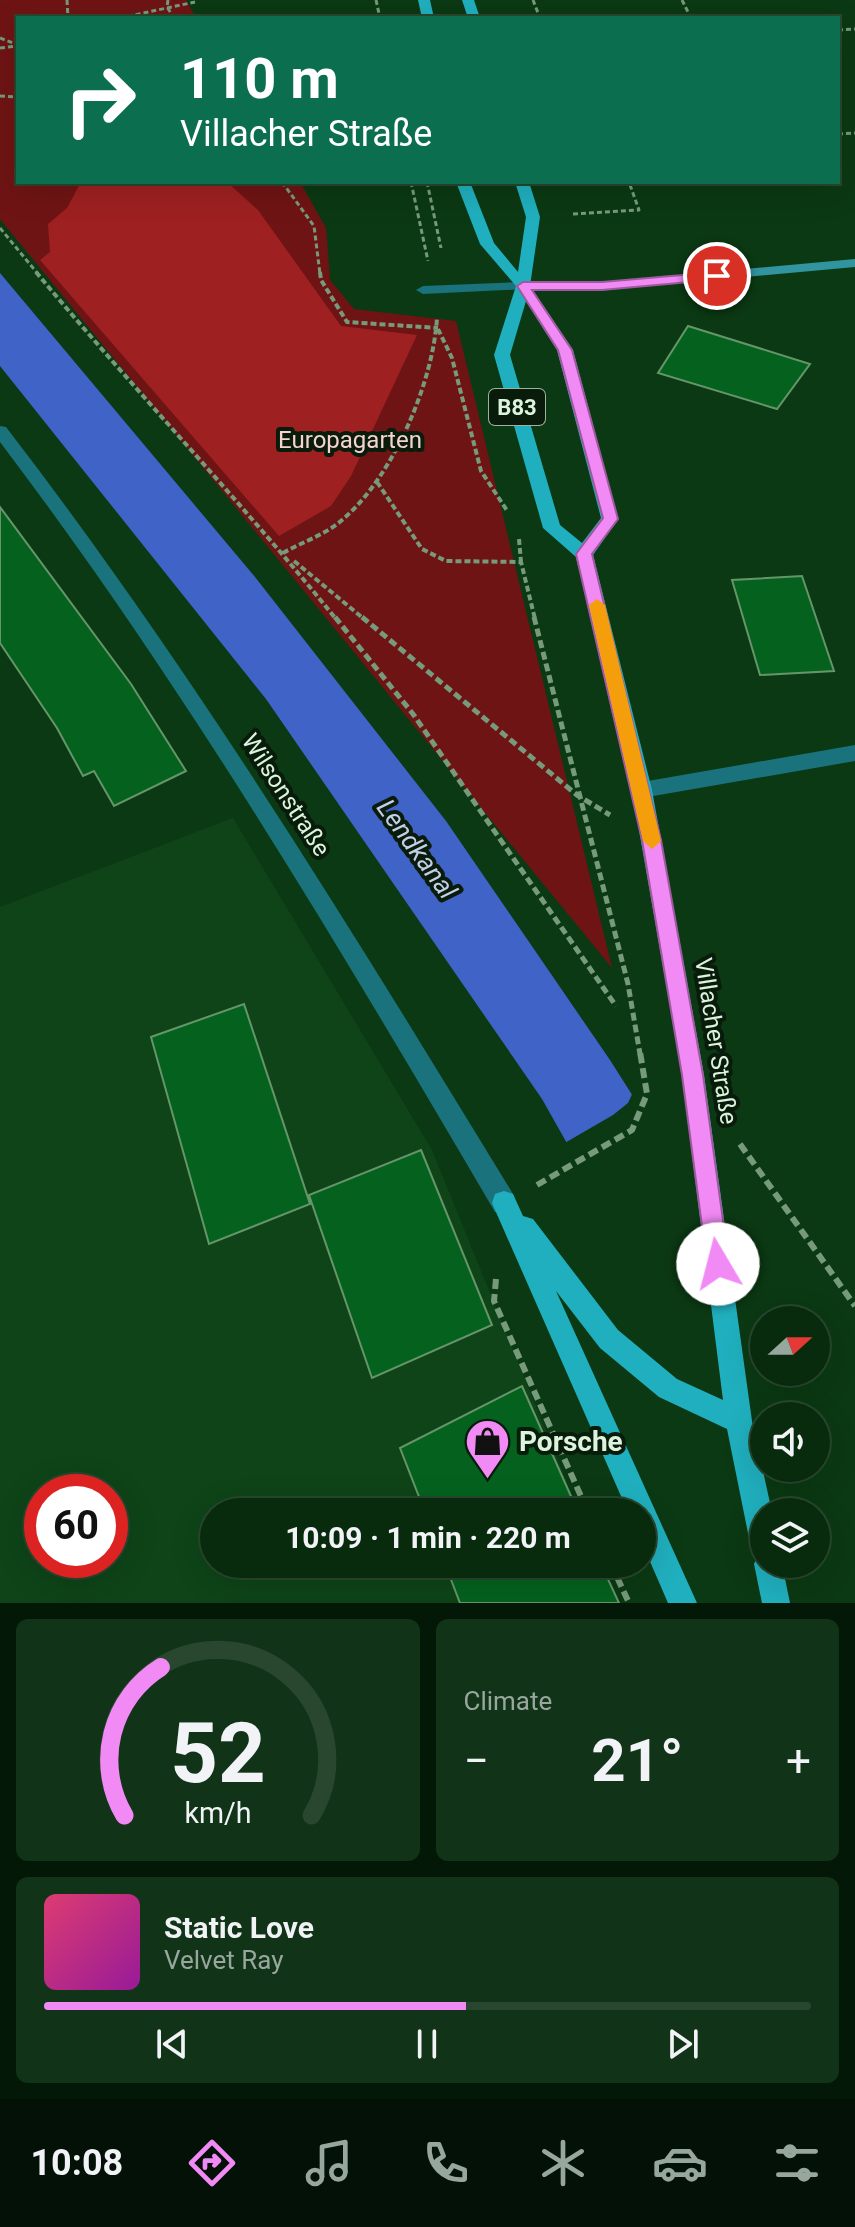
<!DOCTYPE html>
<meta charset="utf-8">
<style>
:root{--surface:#082b0e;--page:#113317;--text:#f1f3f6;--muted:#98a79e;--line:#29472e;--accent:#f18af4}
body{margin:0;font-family:Roboto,sans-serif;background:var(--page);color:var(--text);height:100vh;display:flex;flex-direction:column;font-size:30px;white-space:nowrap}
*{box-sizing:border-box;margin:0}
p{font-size:26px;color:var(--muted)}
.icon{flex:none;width:44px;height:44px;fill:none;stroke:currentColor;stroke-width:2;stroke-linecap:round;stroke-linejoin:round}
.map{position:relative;height:1603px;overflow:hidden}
.drawer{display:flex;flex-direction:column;gap:16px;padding:16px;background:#041808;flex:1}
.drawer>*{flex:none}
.top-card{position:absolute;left:16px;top:16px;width:824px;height:168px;border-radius:0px;box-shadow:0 8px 32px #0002,0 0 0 2px var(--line);background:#0b6e4f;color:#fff;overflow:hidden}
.needle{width:52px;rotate:69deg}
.controls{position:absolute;left:750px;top:1306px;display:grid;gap:16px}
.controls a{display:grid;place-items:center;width:80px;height:80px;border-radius:50%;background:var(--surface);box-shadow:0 8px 32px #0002,0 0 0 2px var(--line);font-size:40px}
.speed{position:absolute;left:24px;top:1474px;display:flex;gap:16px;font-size:40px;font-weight:700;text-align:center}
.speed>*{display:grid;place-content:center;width:104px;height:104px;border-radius:50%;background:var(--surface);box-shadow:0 8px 32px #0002,0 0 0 2px var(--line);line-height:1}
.speed .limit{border:12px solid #d22;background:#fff;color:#111}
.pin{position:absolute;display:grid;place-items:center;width:68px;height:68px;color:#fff;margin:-34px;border:4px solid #fff;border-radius:50%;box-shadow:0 2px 8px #0007}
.me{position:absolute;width:88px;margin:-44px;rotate:352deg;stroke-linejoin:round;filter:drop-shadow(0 0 6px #0008)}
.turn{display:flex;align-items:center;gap:28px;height:168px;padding:0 32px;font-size:36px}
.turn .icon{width:104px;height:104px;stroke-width:2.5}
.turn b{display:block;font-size:56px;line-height:68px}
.big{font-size:60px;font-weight:700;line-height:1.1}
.drawer .tile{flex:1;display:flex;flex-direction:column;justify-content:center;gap:12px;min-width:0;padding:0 28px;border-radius:12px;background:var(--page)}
.drawer .dial{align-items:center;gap:0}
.dial svg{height:208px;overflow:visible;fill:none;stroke:var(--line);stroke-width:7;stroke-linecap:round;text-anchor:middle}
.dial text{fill:var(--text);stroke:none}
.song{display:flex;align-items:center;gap:24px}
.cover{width:96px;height:96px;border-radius:12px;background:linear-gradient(135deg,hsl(340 70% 55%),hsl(300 70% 35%))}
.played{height:8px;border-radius:4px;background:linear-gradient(90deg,var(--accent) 55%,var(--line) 55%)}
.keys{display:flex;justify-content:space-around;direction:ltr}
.heat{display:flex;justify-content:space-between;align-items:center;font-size:44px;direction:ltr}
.drawer .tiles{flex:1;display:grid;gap:16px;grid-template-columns:1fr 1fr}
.tile:last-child{grid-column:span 2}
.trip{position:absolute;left:200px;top:1498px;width:456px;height:80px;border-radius:40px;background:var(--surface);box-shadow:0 8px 32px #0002,0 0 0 2px var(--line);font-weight:700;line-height:80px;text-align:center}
.tabs{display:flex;height:128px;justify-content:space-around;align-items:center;background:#031106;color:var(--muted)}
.tabs .icon{width:56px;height:56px}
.tabs .on{color:var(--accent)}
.tabs b{font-size:36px;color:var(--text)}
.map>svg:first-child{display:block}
</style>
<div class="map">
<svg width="855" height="1603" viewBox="0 0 855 1603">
<rect width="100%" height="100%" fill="#0b3913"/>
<path fill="#0e4418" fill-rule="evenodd" d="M 233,818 L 432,1150 L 579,1512 L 214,1512 L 214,1564 L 600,1564 L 616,1603 L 0,1603 L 0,907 ZM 42,1492 L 110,1492 L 110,1560 L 42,1560 Z"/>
<path fill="#6f1414" d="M 0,0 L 186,0 L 196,18 L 18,18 L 18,182 L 300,182 L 326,228 L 330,280 L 354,309 L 456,321 L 612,968 L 0,219 Z"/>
<path fill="#9e2021" d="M 81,182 L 227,182 L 258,210 L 341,326 L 417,335 L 351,476 L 331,506 L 279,536 L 40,260 L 50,252 L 48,224 L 67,208 Z"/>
<path fill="#4063c8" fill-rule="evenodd" d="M 0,273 L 255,577 L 446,821 L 610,1060 L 775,1320 L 764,1320 L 764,1372 L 808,1372 L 855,1603 L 816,1564 L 816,1512 L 775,1512 L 542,1099 L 266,699 L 0,366 ZM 764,1416 L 816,1416 L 816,1468 L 764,1468 Z"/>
<path fill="#0b3913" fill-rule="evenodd" d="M 634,1090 L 779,1318 L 764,1320 L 764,1372 L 813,1372 L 855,1438 L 855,1603 L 821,1603 L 800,1564 L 816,1564 L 816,1512 L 770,1512 L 563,1144 L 613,1115 L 628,1103 ZM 764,1416 L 816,1416 L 816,1468 L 764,1468 Z"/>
<path fill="#04621e" stroke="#67956a" stroke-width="2" d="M 688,326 L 810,364 L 777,409 L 658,373 Z
M 0,507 L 131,684 L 186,771 L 114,806 L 94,771 L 83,776 L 57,728 L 0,643 Z
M 802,576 L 834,671 L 760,675 L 732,580 Z
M 244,1004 L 310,1204 L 209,1244 L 151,1037 Z
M 421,1150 L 492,1325 L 372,1378 L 309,1195 Z
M 522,1386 L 578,1512 L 425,1512 L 400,1448 Z
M 445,1564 L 601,1564 L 619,1603 L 460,1603 Z"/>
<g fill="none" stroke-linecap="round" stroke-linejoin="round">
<path stroke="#779a7b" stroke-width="3" stroke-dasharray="5 3" stroke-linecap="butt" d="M 67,0 L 68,18
M 168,0 L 167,7 L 174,18
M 376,0 L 380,18
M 533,0 L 540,18
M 682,0 L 691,18
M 120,18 L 195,2
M 838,30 L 855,29
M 0,38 L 18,45
M 0,48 L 17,46
M 0,96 L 18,97
M 838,134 L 855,133
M 282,182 L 314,226 L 320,274
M 411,182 L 428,261
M 427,182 L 441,248
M 573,214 L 639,210 L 629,182
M 0,228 L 38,274"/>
<path stroke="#779a7b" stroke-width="4" stroke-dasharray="6 3" stroke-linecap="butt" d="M 36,272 C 134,390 240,500 336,619
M 320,272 L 321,280 L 347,322 L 438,328
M 438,329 L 452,358 L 481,471 L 508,512
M 377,482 L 422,549 L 446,561 L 521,562 L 535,619
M 519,539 L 521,562
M 283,553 C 302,542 325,535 342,520 C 393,477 433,383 437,318
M 294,561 L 364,619"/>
<path stroke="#779a7b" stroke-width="5" stroke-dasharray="8 4" stroke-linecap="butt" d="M 335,617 L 413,714 L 616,1006
M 362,617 L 577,795 L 610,815
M 534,617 L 628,984 L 640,1054"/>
<path stroke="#779a7b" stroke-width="6" stroke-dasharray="10 5" stroke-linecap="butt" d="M 740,1144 L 855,1306
M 537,1185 L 632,1130 L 647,1094 L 640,1052
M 496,1279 L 494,1301 L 588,1512
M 611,1564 L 629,1603"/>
<path fill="#1a727c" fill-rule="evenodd" d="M 523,282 L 530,286 L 528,289 L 423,294 L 416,290 L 423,286 Z"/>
<path fill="#1a727c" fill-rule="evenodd" d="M 0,426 L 6,427 C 194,671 353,932 513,1194 L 516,1203 L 513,1212 L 504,1215 L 495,1212 C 340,948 185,686 0,442 Z
M 855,745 L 855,761 L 642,798 L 635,796 L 632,790 L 635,784 L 642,782 Z"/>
<path fill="#31949f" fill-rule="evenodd" d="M 855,259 L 855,267 L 602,290 L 523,290 L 516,286 L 523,282 L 602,282 Z"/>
<path fill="#20afbe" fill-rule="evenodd" d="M 418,0 L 430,0 L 434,18 L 422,18 Z
M 462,0 L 474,0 L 480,18 L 468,18 Z
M 456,182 L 470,182 L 494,243 L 518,272 L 526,217 L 515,182 L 529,182 L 540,217 L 530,286 L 573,350 L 618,519 L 593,555 L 652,790 L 704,1075 L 752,1421 L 772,1512 L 764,1512 L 764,1564 L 782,1564 L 790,1603 L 762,1603 L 754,1564 L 758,1554 L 750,1543 L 727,1429 L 659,1397 L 600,1348 L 556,1291 L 697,1603 L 668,1603 L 642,1543 L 642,1512 L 628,1512 L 492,1203 L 495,1194 L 504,1191 L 513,1194 L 523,1216 L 533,1219 L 618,1330 L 677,1379 L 723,1400 L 682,1075 L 632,790 L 576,557 L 543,528 L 494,355 L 516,286 L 480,244 ZM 526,301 L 557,350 L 601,518 L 582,543 L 560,525 L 510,355 Z"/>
</g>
<path fill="#f18af4" stroke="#9d5a9f" stroke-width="2" d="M 717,272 L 724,276 L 722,279 L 602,290 L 532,290 L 572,350 L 618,519 L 592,554 L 661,840 L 703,1075 L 729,1264 L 726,1272 L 718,1275 L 710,1272 L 707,1264 L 682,1075 L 642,840 L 576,554 L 603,518 L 558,350 L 517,286 L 523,282 L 602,282 Z"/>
<path fill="#f59e0b" d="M 597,599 L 605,605 L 661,841 L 652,849 L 643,841 L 589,605 Z"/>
<defs>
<symbol id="shop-pin" viewBox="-11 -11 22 30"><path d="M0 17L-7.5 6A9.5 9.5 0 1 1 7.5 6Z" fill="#f18af4" stroke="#091b0b"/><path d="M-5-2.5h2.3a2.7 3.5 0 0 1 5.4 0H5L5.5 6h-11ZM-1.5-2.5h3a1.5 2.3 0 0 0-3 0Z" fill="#111"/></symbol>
</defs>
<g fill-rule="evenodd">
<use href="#shop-pin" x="462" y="1416" width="51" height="69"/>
</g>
<g text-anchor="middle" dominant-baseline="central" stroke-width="8" stroke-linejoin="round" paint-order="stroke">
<rect fill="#091b0b" stroke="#9db39e" stroke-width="2" x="489" y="389" width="56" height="36" rx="6"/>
<g font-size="22" font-weight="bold" fill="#dcf4dd">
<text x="517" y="407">B83</text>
</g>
<g font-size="24" fill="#f5d3cf" stroke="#091b0b">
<text x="350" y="440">Europagarten</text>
</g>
<g font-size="24" fill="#dcf4dd" stroke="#091b0b">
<text transform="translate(286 795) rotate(57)">Wilsonstraße</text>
<text transform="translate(716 1041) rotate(81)">Villacher Straße</text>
</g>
<g font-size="26" font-style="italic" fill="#c3cfe9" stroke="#091b0b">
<text transform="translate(417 849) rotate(54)">Lendkanal</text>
</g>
<g font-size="28" font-weight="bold" fill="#dcf4dd" stroke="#091b0b" text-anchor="start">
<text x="519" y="1441">Porsche</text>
</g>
</g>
</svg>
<div class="controls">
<a><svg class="needle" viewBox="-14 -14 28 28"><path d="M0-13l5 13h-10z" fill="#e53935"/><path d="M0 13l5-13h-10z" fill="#98a79e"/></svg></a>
<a><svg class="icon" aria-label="sound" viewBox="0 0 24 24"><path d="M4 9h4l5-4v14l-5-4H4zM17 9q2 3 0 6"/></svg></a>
<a><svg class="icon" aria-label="layers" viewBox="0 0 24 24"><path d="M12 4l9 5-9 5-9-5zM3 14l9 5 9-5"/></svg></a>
</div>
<div class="speed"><div class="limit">60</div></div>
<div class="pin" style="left:717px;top:276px;background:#d93025"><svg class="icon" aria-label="arrive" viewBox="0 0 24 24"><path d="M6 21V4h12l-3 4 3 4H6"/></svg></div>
<svg class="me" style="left:718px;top:1264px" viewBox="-20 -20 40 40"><circle r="19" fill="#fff"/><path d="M0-13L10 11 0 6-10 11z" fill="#f18af4"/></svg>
<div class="trip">10:09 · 1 min · 220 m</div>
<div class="top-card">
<div class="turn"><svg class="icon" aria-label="right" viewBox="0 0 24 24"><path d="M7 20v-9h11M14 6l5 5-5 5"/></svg><div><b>110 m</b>Villacher Straße</div></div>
</div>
</div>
<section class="drawer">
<div class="tiles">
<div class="tile dial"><svg viewBox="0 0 100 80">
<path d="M14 69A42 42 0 1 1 86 69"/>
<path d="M14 69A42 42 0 0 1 28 12" stroke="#f18af4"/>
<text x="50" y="56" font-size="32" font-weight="700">52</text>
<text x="50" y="72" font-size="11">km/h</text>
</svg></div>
<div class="tile"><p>Climate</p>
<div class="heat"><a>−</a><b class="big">21°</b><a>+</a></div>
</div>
<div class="tile">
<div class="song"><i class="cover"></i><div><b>Static Love</b><p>Velvet Ray</p></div></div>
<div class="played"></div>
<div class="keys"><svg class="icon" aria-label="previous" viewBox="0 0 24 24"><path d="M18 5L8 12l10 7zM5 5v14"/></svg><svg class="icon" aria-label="pause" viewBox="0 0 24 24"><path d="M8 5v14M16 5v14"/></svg><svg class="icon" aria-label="next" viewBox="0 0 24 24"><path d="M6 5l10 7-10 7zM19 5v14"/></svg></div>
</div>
</div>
</section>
<nav class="tabs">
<b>10:08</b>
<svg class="icon on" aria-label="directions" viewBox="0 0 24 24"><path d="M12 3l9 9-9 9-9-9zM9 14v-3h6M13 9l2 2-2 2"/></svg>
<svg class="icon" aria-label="music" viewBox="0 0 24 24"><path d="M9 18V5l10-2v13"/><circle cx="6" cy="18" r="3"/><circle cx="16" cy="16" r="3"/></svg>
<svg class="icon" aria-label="phone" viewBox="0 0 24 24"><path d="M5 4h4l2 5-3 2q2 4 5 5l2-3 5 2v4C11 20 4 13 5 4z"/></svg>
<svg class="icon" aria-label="climate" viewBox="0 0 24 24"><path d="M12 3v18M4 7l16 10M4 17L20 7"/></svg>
<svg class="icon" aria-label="car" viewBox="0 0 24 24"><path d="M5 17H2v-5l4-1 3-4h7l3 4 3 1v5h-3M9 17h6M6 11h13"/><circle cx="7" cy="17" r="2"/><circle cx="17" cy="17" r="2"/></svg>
<svg class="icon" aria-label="filters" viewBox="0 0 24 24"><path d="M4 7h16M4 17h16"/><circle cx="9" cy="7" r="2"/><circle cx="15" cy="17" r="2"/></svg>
</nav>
